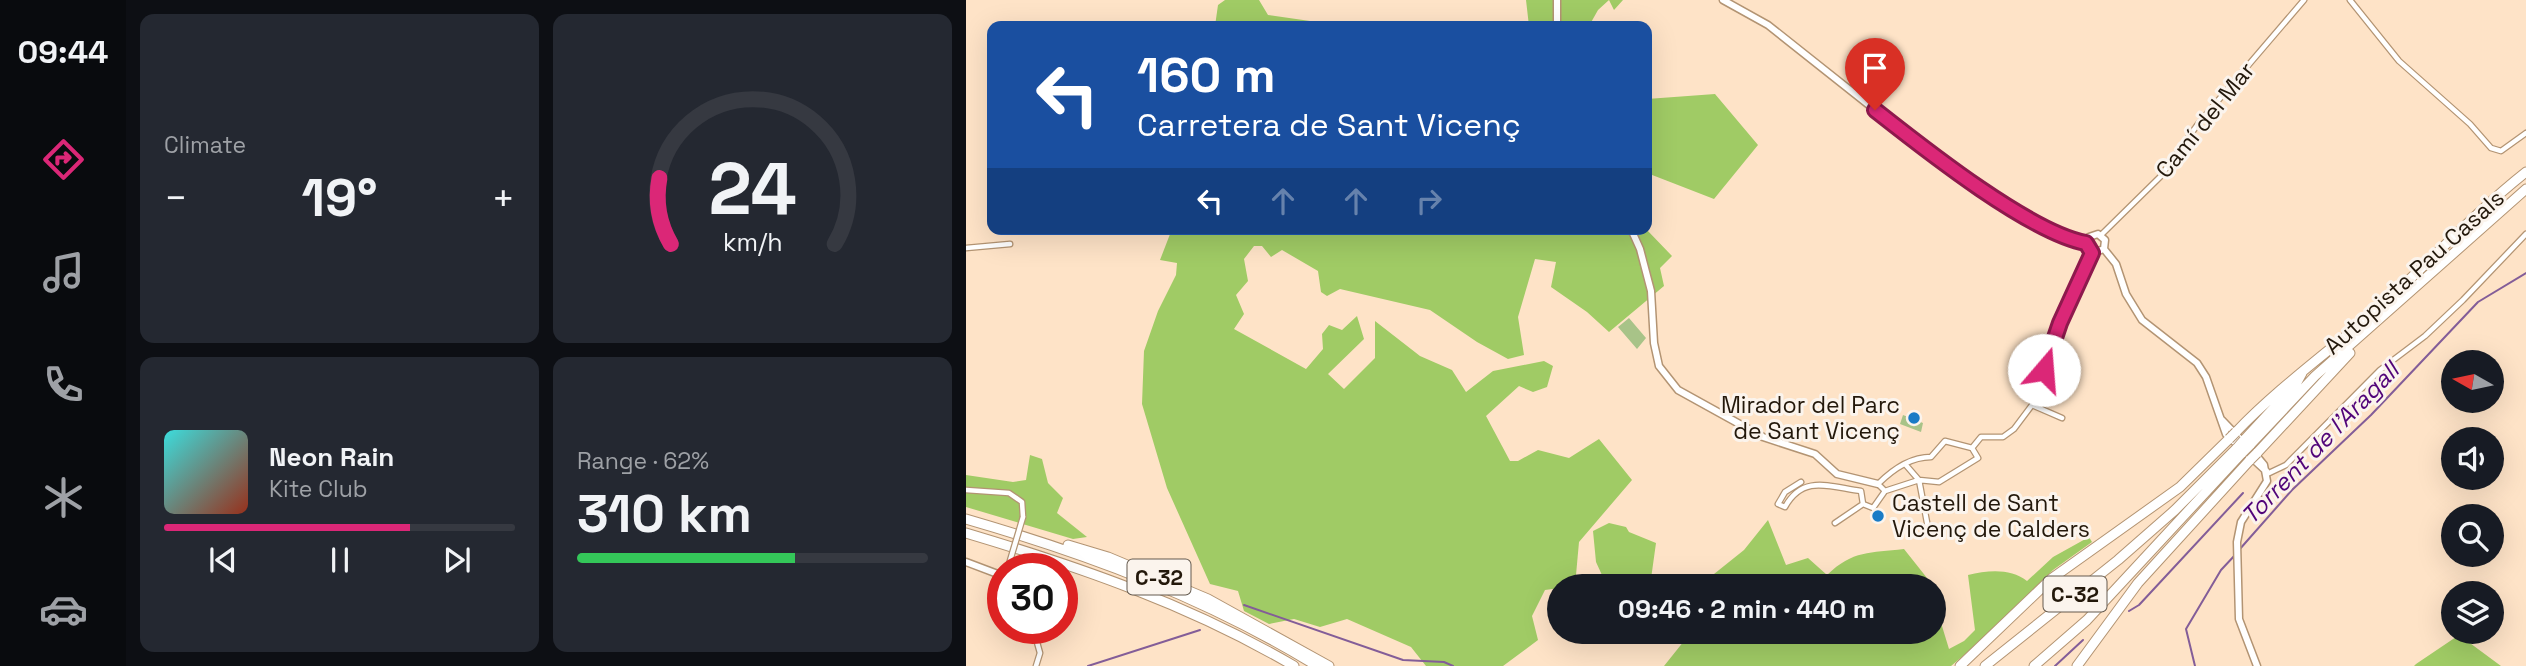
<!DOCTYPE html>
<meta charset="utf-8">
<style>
:root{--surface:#171b24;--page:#242831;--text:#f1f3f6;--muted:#9ea1a6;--line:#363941;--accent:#db2777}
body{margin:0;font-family:"Space Grotesk",sans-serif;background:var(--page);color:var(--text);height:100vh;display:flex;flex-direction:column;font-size:26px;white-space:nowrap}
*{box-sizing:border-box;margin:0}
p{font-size:23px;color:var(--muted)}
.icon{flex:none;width:38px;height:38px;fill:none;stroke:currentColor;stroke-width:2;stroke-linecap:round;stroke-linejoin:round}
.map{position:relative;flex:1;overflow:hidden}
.sheet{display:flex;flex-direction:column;gap:14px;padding:14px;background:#0d0f14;width:840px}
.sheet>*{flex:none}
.hud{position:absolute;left:21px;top:21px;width:665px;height:214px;border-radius:14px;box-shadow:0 7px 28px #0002;background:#1a4fa0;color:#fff;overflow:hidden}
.needle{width:46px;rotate:279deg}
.buttons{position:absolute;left:1475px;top:350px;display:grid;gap:14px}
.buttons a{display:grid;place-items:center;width:63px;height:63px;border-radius:50%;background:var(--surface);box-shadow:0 7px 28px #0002;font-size:35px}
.speed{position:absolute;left:21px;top:553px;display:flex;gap:14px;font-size:35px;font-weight:700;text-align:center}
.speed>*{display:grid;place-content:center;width:91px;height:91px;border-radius:50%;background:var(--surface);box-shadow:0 7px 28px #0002;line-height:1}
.speed .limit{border:10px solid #d22;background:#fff;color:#111}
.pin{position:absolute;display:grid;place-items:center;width:60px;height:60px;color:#fff;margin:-72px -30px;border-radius:50% 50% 50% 0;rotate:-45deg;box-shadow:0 0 7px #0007}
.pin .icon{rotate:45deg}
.me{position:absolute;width:77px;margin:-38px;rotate:18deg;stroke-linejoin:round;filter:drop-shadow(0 0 5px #0008)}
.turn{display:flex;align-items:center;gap:24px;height:147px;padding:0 35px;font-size:32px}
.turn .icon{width:91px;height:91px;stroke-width:2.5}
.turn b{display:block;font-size:49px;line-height:60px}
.lanes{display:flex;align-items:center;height:66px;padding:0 35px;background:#0003;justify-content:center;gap:35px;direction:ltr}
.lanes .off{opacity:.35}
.big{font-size:52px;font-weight:800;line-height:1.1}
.sheet .widget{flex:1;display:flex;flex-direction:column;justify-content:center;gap:10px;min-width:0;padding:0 24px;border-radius:14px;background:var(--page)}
.sheet .dial{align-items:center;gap:0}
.dial svg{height:182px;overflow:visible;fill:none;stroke:var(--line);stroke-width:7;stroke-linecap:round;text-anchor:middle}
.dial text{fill:var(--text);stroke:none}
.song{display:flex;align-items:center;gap:21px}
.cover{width:84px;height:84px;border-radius:10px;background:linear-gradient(135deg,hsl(180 70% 55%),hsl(10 70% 35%))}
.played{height:7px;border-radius:4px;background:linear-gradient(90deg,var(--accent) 70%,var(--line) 70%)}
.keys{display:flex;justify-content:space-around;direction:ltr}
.heat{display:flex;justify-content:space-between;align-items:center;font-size:38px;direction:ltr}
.charge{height:10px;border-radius:5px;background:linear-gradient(90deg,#34c759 62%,var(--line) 0)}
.sheet .tiles{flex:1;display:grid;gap:14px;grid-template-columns:repeat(2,1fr)}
.trip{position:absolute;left:581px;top:574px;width:399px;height:70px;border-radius:35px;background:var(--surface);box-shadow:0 7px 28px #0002;font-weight:800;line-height:70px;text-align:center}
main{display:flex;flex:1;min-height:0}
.tab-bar{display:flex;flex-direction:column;width:126px;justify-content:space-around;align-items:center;background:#090b0e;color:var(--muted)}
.tab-bar .icon{width:49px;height:49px}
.tab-bar .active{color:var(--accent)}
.tab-bar b{font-size:32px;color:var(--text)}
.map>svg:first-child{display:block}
</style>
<main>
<nav class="tab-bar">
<b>09:44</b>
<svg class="icon active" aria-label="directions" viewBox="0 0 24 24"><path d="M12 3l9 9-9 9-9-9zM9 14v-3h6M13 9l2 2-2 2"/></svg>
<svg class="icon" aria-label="music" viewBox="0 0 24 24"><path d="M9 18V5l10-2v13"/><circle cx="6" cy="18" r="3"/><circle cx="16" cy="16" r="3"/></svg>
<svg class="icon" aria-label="phone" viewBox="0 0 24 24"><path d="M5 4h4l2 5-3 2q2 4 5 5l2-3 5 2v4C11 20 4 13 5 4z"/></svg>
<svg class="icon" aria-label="climate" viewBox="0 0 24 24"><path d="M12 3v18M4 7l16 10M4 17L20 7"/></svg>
<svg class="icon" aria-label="car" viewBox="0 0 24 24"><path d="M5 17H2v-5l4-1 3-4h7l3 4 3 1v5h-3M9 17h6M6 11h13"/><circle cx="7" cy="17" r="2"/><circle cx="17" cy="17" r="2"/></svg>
</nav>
<section class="sheet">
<div class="tiles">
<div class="widget"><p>Climate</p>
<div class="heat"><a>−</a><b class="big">19°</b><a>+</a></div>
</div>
<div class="widget dial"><svg viewBox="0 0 100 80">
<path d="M14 69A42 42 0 1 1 86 69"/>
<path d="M14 69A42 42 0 0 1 9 40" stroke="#db2777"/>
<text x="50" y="56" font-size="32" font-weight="700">24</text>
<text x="50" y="72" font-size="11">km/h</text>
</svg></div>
<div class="widget">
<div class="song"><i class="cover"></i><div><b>Neon Rain</b><p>Kite Club</p></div></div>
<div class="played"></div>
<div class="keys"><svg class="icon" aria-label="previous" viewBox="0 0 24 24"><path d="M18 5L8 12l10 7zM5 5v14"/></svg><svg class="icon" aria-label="pause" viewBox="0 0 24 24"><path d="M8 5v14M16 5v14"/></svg><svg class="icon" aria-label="next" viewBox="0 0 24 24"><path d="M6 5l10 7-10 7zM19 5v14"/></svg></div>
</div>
<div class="widget"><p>Range · 62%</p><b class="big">310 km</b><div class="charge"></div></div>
</div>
</section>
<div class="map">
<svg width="1560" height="666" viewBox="0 0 1560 666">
<rect width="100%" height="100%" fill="#fee3c7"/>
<path fill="#a8c388" d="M 663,318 L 680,338 L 671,349 L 652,327 Z
M 937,415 L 957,423 L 955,432 L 934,424 Z"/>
<path fill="#a0cb65" d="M 259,0 L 293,0 L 302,15 L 351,22 L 351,26 L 249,26 L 252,5 Z
M 560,0 L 657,0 L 648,10 L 643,0 L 632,10 L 623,26 L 563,26 Z
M 749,94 L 792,145 L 748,199 L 681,173 L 681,99 Z
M 206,229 L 680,229 L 706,256 L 694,268 L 698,286 L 643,332 L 621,312 L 585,287 L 590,262 L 569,259 L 552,317 L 558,355 L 542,359 L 511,342 L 464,310 L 374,289 L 361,296 L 355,292 L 352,271 L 316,250 L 305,257 L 296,246 L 288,246 L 278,259 L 282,281 L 270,295 L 278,314 L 268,329 L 340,369 L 357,349 L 356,334 L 363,325 L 376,330 L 391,316 L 398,339 L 362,374 L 378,389 L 409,358 L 409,321 L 454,356 L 486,370 L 500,392 L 527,371 L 578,361 L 587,366 L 581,387 L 567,392 L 553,386 L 520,416 L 544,461 L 552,461 L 572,450 L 603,458 L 633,439 L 666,480 L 613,542 L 609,586 L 579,590 L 566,616 L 572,640 L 537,666 L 460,666 L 445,647 L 381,619 L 354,627 L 328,619 L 303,624 L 278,611 L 272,591 L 244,584 L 201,488 L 176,404 L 178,351 L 192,311 L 210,275 L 211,263 L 194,260 Z
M 64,455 L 76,459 L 82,483 L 97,498 L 91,513 L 121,537 L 107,539 L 0,507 L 0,475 L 47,482 L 60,480 Z
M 802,520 L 820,565 L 842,558 L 861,575 C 887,550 904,553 938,549 L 961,578 L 964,586 L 733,586 L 778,550 Z
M 643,523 L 660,527 L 663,532 L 690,543 L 684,586 L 641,586 L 630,562 L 627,531 Z
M 1123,537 L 1126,542 L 1087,570 L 1035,624 L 985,666 L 698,666 L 718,641 L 716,632 L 968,632 L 968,600 L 983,649 L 998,641 L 1009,630 L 1002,575 C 1022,570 1045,568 1061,581 L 1087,557 Z
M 1493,635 L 1535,666 L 1448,666 L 1450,664 Z"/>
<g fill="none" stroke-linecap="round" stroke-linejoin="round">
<path stroke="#835d98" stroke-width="2" d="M 1273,550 L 1326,490 L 1405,415 L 1512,302 L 1560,273
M 278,605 L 437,660 L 478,662 L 487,666
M 1163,611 L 1173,605 L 1277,493
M 122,666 L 234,630
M 1089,666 L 1117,640
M 1229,666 L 1220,629 L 1255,570 L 1270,554"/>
<defs>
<path id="minor" d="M 1384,0 L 1433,61 L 1504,124 L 1525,148 L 1535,151 L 1560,133
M 1135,235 L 1194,177 L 1232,124 L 1338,0
M 0,248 L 44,244
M 1066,405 L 1096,418
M 1006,448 L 1015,437 L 1037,437 L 1048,429 L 1066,405 L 1094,323 L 1126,253
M 939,464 L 952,479
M 1301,474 L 1320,465 L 1414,370 L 1459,336 L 1497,300 L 1560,234
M 953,480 L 963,533
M 835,482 L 819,492 L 812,504 L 819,507 C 837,474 864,487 895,491 L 897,504
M 0,490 L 43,493 L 56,502 L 57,517
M 919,491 L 912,484 C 926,470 944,457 965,457 L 979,441 L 1006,448
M 919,491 L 953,480 L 973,482 L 1012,458 L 1006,448
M 897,504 L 907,508 L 919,491
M 869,523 L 897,504
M 67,628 L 74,653 L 70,666"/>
<path id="tertiary" d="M 591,0 L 591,26
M 757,0 L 802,25 L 952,144 L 1039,203 L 1094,236 L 1120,243
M 665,229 L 674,249 L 685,291 L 688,343 L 693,366 L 712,390 L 797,437 L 849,454 L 871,474 L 912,484
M 1120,243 L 1123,237 L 1132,234 L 1139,240 L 1138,249
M 1120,243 L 1126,253 L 1138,249
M 1138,249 L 1150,264 L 1160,294 L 1176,320 L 1231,363 L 1240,377 L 1260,434 L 1300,471
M 1256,420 L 1278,443
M 1288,453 L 1298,465 L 1301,481 L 1275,522 L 1271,542 L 1273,619 L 1291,666
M 0,562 L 37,576"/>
<path id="motorway" d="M 1270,432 C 1315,385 1367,349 1415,306 C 1464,262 1508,213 1560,172
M 1278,440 L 1330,384 L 1336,373
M 1284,445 L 1349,376 L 1560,189
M 1291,453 L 1384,353
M 0,519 C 124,555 240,598 351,666
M 0,533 C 114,567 224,605 328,666
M 102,545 L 142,557 L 242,599 L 363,666
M 994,666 L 1085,579 L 1214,487 L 1263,439
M 1019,666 L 1152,560 L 1209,510 L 1271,448
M 1068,666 L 1121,620 L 1276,453
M 1111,666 L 1172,583 L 1284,460"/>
</defs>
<use href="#minor" stroke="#b39473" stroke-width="7"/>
<use href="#tertiary" stroke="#b39473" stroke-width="9"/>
<use href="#motorway" stroke="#b39473" stroke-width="11"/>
<use href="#minor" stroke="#fff" stroke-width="4.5"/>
<use href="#tertiary" stroke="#fff" stroke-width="6"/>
<use href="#motorway" stroke="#fff" stroke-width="9"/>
<defs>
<path id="minor-bridge" d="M 43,564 L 57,517"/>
<path id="motorway-bridge" d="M 1263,439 L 1270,432
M 1271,448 L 1278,440
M 1276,453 L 1284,445
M 1284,460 L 1291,453"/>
</defs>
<use href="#minor-bridge" stroke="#b39473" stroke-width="7" stroke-linecap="butt"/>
<use href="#motorway-bridge" stroke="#b39473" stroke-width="11" stroke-linecap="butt"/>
<use href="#minor-bridge" stroke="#fff" stroke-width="4.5"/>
<use href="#motorway-bridge" stroke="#fff" stroke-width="9"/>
</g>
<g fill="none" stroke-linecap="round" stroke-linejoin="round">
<defs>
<path id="route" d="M 909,110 C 956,147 1064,233 1120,243 L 1126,253 L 1094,323 L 1078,370"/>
</defs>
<use href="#route" stroke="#8e194d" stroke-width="18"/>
<use href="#route" stroke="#db2777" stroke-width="12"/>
</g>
<g fill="#197bc6" stroke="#fbf4ed" stroke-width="2.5">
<circle cx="948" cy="418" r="7"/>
<circle cx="912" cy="516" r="7"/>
</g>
<g text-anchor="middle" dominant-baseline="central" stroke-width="6" stroke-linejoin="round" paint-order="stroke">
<g fill="#fbf4ed" stroke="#645a4f" stroke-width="2">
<rect x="161.5" y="559.5" width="63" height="35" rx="5"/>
<rect x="1077.5" y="576.5" width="63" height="35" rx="5"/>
</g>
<g font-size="21" font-weight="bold" fill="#23180b">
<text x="193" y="577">C-32</text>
<text x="1109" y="594">C-32</text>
</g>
<g font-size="23" fill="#23180b" stroke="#fbf4ed">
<text transform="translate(1239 120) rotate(-51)">Camí del Mar</text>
<text transform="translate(1448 272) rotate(-42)">Autopista Pau Casals</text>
</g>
<g font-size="23" fill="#23180b" stroke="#fbf4ed" text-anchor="end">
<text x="934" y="405">Mirador del Parc<tspan x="934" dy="26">de Sant Vicenç</tspan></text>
<text x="926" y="503" text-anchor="start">Castell de Sant<tspan x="926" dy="26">Vicenç de Calders</tspan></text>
</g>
<g font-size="24" font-style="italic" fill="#510479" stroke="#fbf4ed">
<text transform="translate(1354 443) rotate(-46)">Torrent de l'Aragall</text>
</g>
</g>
</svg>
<div class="buttons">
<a><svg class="needle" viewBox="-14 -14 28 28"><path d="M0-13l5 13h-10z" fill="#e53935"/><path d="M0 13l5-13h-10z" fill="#9ea1a6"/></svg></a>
<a><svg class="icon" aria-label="sound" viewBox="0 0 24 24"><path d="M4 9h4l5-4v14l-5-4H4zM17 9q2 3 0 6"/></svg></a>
<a><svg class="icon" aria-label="search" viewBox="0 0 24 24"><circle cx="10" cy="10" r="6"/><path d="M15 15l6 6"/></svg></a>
<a><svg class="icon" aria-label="layers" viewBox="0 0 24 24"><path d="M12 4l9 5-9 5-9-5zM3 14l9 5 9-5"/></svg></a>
</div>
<div class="speed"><div class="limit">30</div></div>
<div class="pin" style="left:909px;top:110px;background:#d93025"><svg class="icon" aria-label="arrive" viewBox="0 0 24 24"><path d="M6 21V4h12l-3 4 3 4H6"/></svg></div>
<svg class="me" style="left:1078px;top:370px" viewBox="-20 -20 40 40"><circle r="19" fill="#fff"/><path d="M0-13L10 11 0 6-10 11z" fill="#db2777"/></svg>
<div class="trip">09:46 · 2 min · 440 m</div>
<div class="hud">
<div class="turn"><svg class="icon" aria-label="left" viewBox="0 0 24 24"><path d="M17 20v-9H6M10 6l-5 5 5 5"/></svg><div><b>160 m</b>Carretera de Sant Vicenç</div></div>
<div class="lanes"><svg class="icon" aria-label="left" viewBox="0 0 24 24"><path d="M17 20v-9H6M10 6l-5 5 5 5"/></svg><svg class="icon off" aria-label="ahead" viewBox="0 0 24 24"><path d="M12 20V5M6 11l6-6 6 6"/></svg><svg class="icon off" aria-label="ahead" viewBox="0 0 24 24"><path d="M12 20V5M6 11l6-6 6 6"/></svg><svg class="icon off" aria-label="right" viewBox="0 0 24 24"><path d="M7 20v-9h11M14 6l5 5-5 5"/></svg></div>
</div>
</div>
</main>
